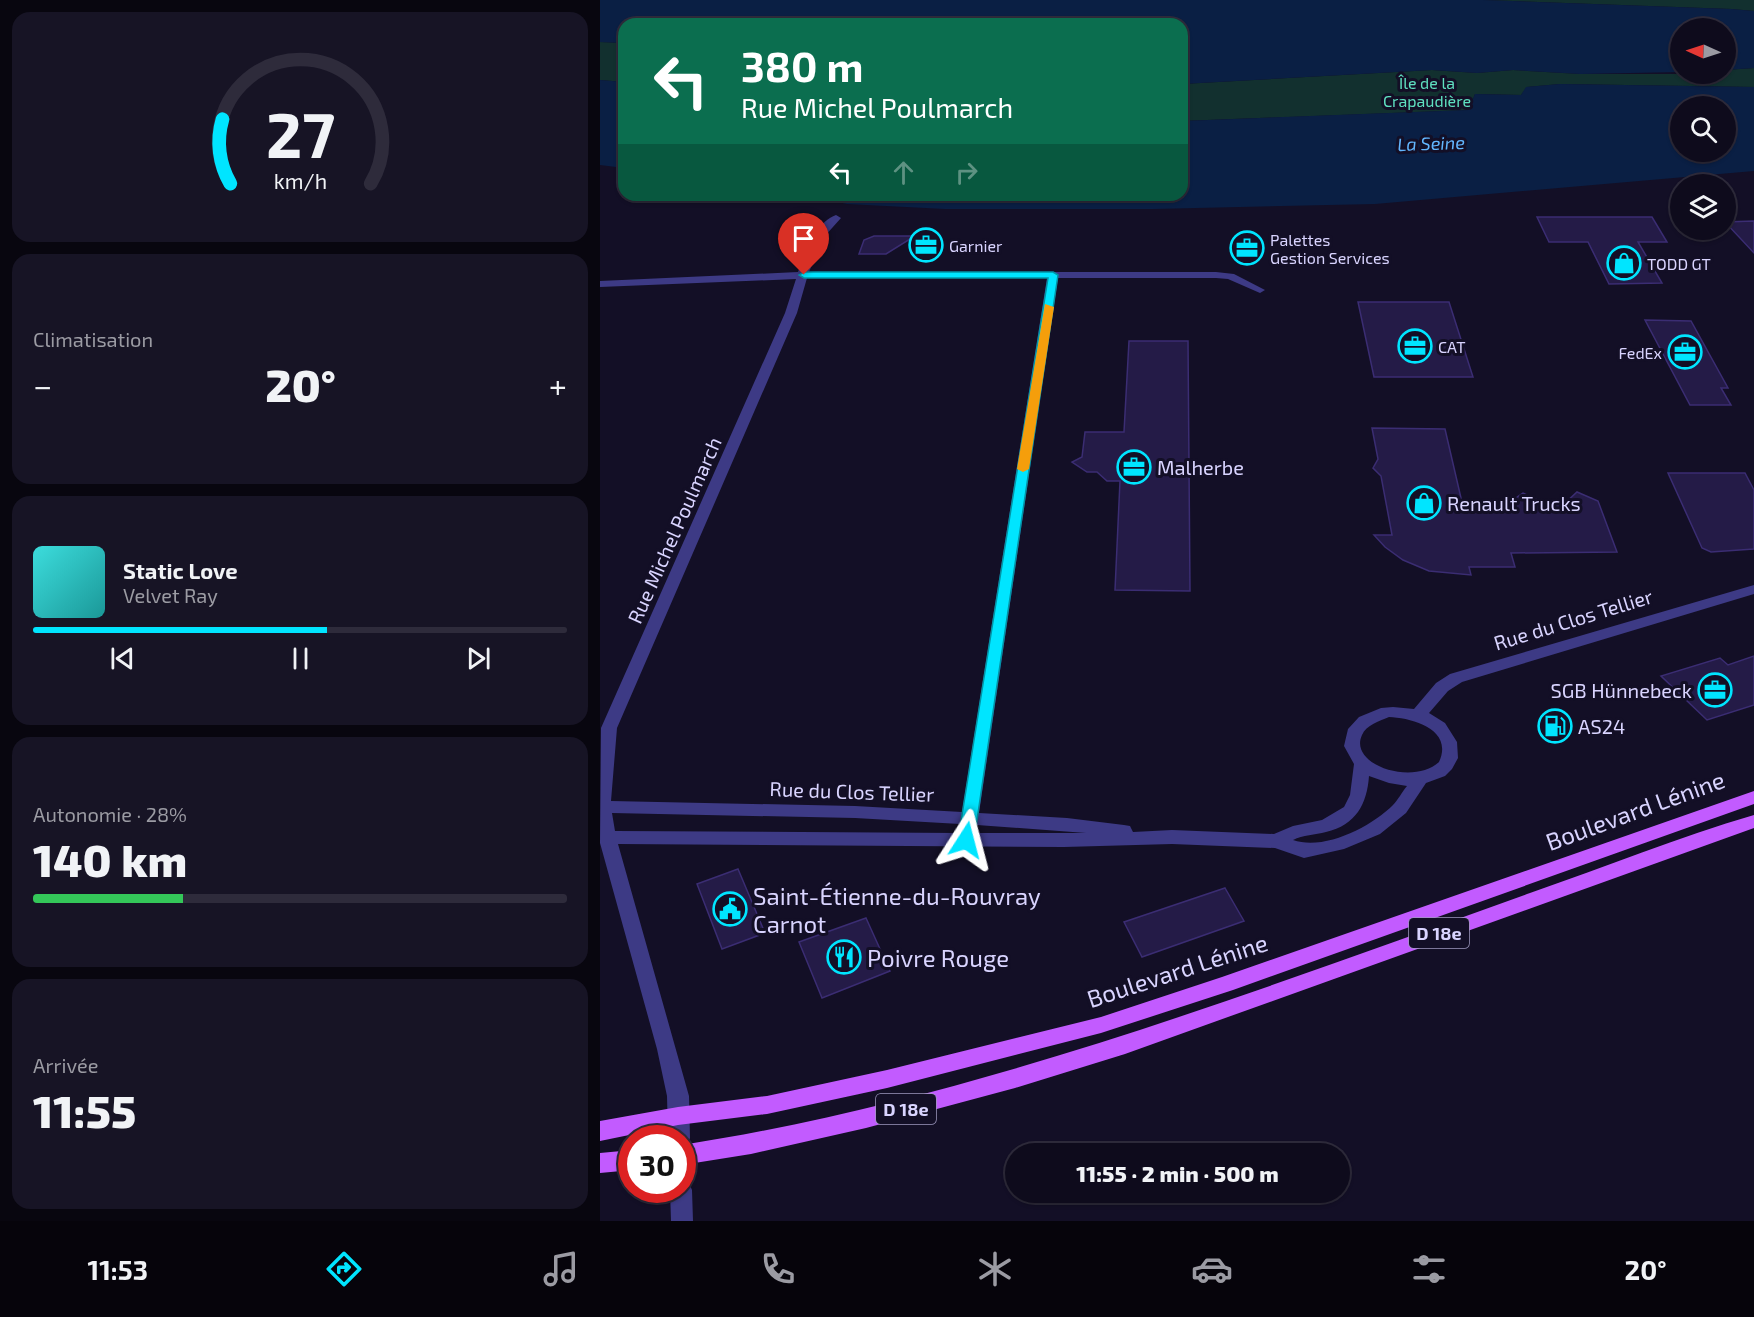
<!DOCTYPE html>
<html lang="fr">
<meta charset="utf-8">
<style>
:root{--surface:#0e0b1c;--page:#171425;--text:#f1f3f6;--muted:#9b9ba3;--line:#2e2b3b;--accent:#00e5ff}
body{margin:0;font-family:"Exo 2",sans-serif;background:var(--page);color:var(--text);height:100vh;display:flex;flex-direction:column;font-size:22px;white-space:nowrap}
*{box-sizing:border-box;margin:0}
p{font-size:20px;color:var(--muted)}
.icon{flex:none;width:33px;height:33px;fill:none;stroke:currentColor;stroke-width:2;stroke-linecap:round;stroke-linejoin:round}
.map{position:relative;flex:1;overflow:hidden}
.sheet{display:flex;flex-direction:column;gap:12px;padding:12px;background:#08060f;width:600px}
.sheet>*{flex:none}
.hud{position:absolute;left:18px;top:18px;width:570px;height:183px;border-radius:18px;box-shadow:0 2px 4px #0004,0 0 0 2px var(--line);background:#0b6e4f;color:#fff;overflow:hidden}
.needle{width:39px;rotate:273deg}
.tools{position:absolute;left:1070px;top:18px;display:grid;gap:12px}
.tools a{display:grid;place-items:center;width:66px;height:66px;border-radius:50%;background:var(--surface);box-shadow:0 2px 4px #0004,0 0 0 2px var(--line);font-size:30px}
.speed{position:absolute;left:18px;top:1125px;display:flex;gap:12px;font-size:30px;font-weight:700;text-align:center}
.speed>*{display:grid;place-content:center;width:78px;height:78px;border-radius:50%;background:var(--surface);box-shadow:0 2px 4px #0004,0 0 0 2px var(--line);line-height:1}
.speed .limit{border:9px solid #d22;background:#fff;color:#111}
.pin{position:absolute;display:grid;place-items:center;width:51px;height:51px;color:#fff;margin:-62px -26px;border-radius:50% 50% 50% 0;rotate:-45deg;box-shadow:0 0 6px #0007}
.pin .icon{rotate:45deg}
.me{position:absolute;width:66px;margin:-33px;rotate:9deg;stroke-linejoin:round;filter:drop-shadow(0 0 4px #0008)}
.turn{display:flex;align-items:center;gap:21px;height:126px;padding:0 24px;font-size:27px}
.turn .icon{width:78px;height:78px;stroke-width:2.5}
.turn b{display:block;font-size:42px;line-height:51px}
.lanes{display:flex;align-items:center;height:57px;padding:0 24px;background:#0003;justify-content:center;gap:30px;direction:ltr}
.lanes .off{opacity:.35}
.big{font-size:45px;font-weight:800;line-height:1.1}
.sheet .tile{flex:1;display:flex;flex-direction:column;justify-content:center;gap:9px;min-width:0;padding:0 21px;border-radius:18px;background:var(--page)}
.sheet .dial{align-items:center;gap:0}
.dial svg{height:156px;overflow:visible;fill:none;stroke:var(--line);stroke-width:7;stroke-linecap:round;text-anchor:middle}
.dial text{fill:var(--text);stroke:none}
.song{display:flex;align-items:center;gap:18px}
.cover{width:72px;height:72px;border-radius:9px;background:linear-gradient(135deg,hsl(180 70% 55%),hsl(180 70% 35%))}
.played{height:6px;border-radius:3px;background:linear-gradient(90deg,var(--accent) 55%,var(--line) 55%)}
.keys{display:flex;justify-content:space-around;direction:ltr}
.heat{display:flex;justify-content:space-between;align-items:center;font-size:33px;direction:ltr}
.charge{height:9px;border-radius:4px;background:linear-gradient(90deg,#34c759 28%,var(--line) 0)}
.trip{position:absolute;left:405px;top:1143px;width:345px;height:60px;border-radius:30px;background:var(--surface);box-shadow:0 2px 4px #0004,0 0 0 2px var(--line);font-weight:800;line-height:60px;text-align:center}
.dock{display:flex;height:96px;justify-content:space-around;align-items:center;background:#06040b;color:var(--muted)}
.dock .icon{width:42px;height:42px}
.dock .on{color:var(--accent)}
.dock b{font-size:27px;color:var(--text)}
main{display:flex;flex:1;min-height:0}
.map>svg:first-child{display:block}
</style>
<main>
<section class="sheet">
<div class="tile dial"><svg viewBox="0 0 100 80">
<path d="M14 69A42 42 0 1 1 86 69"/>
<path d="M14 69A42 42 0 0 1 10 36" stroke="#00e5ff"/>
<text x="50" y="56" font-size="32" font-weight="700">27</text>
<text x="50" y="72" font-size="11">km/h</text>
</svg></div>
<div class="tile"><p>Climatisation</p>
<div class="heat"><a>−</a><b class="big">20°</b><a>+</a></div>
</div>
<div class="tile">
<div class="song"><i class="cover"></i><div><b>Static Love</b><p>Velvet Ray</p></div></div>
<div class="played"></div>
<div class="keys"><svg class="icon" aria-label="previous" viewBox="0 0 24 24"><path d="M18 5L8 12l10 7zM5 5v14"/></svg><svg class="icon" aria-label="pause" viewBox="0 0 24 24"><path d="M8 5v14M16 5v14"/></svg><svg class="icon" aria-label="next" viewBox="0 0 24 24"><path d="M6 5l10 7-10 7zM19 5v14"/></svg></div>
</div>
<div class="tile"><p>Autonomie · 28%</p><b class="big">140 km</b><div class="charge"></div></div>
<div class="tile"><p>Arrivée</p><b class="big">11:55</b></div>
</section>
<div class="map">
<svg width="1154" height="1221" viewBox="0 0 1154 1221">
<rect width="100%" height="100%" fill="#130f26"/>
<path fill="#12302f" d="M 883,0 L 1154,0 L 1154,11 L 1131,9 Z
M 0,42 L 24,43 L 24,82 L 0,80 Z
M 1154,68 L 1154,87 L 960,84 L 927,87 L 921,95 L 875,94 L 869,110 L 582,121 L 582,84 L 832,70 L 877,73 L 913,70 L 981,74 L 1125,74 L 1125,70 Z"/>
<path fill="#0a1f44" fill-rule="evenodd" d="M 0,0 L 883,0 L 1131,9 L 1154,11 L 1154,68 L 1125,70 L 1125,28 L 1080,28 L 1080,72 L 981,74 L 913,70 L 877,73 L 832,70 L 582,84 L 582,24 L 24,24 L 24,43 L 0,42 Z
M 0,80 L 24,82 L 24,168 L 0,165 Z
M 960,84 L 1154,87 L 1154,171 L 775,204 L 553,209 L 345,209 L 247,204 L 206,195 L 582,195 L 582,121 L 868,110 L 875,94 L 921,95 L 926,87 ZM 1080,106 L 1125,106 L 1125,152 L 1080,152 Z"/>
<path fill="#241b47" stroke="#3b2d73" stroke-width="1.5" d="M 937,217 L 1052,217 L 1067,242 L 1038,242 L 1062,283 L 1009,284 L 988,242 L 949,242 Z
M 1154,221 L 1154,253 L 1125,222 Z
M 274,236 L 315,236 L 286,254 L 259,254 L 264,240 Z
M 758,302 L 849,302 L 873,377 L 774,377 Z
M 1045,320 L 1091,321 L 1128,388 L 1121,388 L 1131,405 L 1090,405 Z
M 529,341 L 588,341 L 590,591 L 515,590 L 520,481 L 507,481 L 497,472 L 487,472 L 472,462 L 482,457 L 485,432 L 524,432 Z
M 772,428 L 845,429 L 864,511 L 895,512 L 923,493 L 948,505 L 963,505 L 977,492 L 998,501 L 1017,552 L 911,553 L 915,567 L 869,567 L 871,575 L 829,571 L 803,560 L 785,547 L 774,535 L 792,535 L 781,476 L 773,468 L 778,459 Z
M 1068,473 L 1145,473 L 1154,490 L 1154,549 L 1111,552 L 1102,548 Z
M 1154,656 L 1154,705 L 1107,720 L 1061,676 L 1120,658 L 1128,665 Z
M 138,869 L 165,933 L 122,949 L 97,884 Z
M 625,888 L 644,921 L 542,957 L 524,922 Z
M 266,918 L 290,971 L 222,998 L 199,942 Z"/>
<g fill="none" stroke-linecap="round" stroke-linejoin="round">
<path fill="#3d3a85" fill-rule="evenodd" d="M 236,215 L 241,218 L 224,237 L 209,272 L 616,272 L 634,274 L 665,290 L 660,293 L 628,279 L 616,278 L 458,278 L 379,813 L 467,818 L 524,825 L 530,826 L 533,832 L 572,830 L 674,834 L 693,826 L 722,820 L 744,807 L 750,795 L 754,764 L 744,746 L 748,729 L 759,717 L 781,708 L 793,707 L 814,709 L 836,683 L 850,674 L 1154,585 L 1154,594 L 862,682 L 848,691 L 829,713 L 845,723 L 857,742 L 858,758 L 852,769 L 845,776 L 826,783 L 806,813 L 780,834 L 744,849 L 704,858 L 675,848 L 572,844 L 464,847 L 18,844 L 89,1096 L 90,1138 L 87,1145 L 82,1146 L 82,1138 L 68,1138 L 67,1096 L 57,1049 L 0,843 L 1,728 L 185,313 L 196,279 L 0,287 L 0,281 L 198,272 C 205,252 215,223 236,215 ZM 207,278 L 447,278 L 362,812 L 255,806 L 11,801 L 17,728 L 197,313 ZM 789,717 C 812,718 854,729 839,762 C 813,786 748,765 762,735 C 766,725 780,721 789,717 ZM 769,776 L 789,783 L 807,786 C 802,792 798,800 793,805 C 771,827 724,851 693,840 C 703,835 715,835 726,832 C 756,825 767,804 769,776 ZM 12,813 L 255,818 L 360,824 L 358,833 L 15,831 ZM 377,825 L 486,833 L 376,833 Z
M 82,1180 L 89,1183 L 92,1190 L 93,1221 L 71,1221 L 70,1190 L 82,1190 Z"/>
<path fill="#c25bff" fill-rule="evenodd" d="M 1154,791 L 1154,804 L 633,990 L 501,1033 L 287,1088 L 167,1114 L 78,1125 L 0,1141 L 0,1121 L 78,1107 L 167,1096 L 287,1070 L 501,1017 L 622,977 Z
M 1154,815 L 1154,828 L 525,1054 L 415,1088 L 266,1128 L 151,1154 L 82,1165 L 82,1145 C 376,1099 652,992 930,893 C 1005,867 1079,837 1154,815 Z
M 32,1150 L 32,1170 L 0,1173 L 0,1153 Z"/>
</g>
<path fill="#00e5ff" stroke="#0095a6" stroke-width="1.5" d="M 453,272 L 458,275 L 374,840 L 371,844 L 360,844 L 358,840 L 448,278 L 204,278 L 199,275 L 204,272 Z"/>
<path fill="#f59e0b" d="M 445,304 L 454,307 L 429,469 L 423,472 L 417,469 Z"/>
<defs>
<symbol id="office-ring" viewBox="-11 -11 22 22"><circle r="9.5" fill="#130f26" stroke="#00e5ff" stroke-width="1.5"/><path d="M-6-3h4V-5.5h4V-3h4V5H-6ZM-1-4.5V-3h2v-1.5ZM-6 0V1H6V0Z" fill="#00e5ff"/></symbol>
<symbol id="shop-ring" viewBox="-11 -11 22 22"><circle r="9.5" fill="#130f26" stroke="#00e5ff" stroke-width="1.5"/><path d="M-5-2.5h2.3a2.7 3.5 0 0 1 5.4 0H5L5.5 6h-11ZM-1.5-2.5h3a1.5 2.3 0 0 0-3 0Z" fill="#00e5ff"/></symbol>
<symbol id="fuel-ring" viewBox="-11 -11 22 22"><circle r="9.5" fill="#130f26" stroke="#00e5ff" stroke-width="1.5"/><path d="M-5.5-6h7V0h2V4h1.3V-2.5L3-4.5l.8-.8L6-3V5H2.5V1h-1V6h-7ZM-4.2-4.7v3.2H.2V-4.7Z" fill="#00e5ff"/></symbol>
<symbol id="civic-ring" viewBox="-11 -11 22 22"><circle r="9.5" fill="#130f26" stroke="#00e5ff" stroke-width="1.5"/><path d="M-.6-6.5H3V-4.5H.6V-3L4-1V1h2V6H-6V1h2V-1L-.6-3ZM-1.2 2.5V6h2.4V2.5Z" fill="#00e5ff"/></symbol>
<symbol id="restaurant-ring" viewBox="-11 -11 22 22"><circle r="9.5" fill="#130f26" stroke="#00e5ff" stroke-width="1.5"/><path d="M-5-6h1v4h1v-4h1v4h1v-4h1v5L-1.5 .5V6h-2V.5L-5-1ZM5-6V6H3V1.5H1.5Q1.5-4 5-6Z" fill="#00e5ff"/></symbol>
</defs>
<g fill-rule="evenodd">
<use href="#office-ring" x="307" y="226" width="38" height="38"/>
<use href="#office-ring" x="628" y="229" width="38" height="38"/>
<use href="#shop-ring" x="1005" y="244" width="38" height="38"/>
<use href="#office-ring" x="796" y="327" width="38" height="38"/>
<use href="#office-ring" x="1066" y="333" width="38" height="38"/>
<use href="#office-ring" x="515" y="448" width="38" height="38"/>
<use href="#shop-ring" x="805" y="484" width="38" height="38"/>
<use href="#office-ring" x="1096" y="671" width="38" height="38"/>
<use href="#fuel-ring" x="936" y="707" width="38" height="38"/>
<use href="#civic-ring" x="111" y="890" width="38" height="38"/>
<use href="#restaurant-ring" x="225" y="938" width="38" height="38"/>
</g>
<g text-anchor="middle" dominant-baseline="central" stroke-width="6" stroke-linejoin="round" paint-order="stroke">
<g font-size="16" fill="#5fe0c0" stroke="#130f26">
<text x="827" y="82">Île de la<tspan x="827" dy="18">Crapaudière</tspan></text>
</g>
<g font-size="16" fill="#d9d4ff" stroke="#130f26" text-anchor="start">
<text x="670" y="239">Palettes<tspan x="670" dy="18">Gestion Services</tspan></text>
<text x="349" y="245">Garnier</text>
<text x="1047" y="263">TODD GT</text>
<text x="838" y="346">CAT</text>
<text x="1062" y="352" text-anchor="end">FedEx</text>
</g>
<g font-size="18" font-style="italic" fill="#62b6ff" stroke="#130f26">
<text transform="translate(831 143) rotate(-2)">La Seine</text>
</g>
<g fill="#130f26" stroke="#9e99be" stroke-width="1.5">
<rect x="809" y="918" width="60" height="30" rx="4.5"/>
<rect x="276" y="1094" width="60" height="30" rx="4.5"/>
</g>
<g font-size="18" font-weight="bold" fill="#d9d4ff">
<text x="839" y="933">D 18e</text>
<text x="306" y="1109">D 18e</text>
</g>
<g font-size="20" fill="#d9d4ff" stroke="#130f26" text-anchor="start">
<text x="557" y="467">Malherbe</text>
<text x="847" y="503">Renault Trucks</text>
<text x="1092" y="690" text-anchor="end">SGB Hünnebeck</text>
<text x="978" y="726">AS24</text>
</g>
<g font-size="20" fill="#d9d4ff" stroke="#130f26">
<text transform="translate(74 530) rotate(-66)">Rue Michel Poulmarch</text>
<text transform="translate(973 619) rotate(-17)">Rue du Clos Tellier</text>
<text transform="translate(252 791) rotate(2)">Rue du Clos Tellier</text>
</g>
<g font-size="24" fill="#d9d4ff" stroke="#130f26">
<text transform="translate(1035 810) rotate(-20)">Boulevard Lénine</text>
<text transform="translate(577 970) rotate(-18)">Boulevard Lénine</text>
</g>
<g font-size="24" fill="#d9d4ff" stroke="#130f26" text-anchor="start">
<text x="153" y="895">Saint-Étienne-du-Rouvray<tspan x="153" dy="28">Carnot</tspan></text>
<text x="267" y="957">Poivre Rouge</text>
</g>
</g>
</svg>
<div class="tools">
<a><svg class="needle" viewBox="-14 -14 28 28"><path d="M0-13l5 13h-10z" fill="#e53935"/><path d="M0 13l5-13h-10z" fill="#9b9ba3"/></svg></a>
<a><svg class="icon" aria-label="search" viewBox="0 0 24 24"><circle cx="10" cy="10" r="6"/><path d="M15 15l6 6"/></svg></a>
<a><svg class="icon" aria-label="layers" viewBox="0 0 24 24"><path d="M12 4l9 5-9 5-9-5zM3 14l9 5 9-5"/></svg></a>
</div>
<div class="speed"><div class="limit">30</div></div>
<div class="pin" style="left:204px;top:275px;background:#d93025"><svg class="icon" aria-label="arrive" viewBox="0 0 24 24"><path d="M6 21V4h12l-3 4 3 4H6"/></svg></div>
<svg class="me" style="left:366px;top:840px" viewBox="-20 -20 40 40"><path d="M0-17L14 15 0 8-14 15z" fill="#00e5ff" stroke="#fff" stroke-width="4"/></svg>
<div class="trip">11:55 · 2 min · 500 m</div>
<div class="hud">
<div class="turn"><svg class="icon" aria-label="left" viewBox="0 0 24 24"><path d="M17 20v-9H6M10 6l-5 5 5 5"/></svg><div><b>380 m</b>Rue Michel Poulmarch</div></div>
<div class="lanes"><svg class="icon" aria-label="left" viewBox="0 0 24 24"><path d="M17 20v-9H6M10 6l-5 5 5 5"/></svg><svg class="icon off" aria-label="ahead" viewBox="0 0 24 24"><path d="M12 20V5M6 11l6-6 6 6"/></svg><svg class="icon off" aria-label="right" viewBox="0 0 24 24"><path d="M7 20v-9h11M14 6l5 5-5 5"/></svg></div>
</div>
</div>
</main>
<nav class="dock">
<b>11:53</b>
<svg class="icon on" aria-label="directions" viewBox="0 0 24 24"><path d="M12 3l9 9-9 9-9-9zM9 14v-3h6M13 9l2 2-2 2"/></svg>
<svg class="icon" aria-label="music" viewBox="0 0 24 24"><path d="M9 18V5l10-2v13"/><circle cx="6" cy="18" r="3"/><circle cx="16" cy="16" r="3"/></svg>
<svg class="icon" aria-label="phone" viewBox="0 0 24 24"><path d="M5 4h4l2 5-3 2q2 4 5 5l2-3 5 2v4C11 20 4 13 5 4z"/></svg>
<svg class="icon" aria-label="climate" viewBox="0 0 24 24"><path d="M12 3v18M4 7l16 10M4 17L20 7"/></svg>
<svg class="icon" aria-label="car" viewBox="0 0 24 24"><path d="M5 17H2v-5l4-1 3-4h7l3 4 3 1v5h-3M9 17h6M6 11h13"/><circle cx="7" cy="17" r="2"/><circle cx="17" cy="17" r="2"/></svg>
<svg class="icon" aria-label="filters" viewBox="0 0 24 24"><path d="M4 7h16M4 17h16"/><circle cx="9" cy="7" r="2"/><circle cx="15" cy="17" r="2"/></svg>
<b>20°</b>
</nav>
